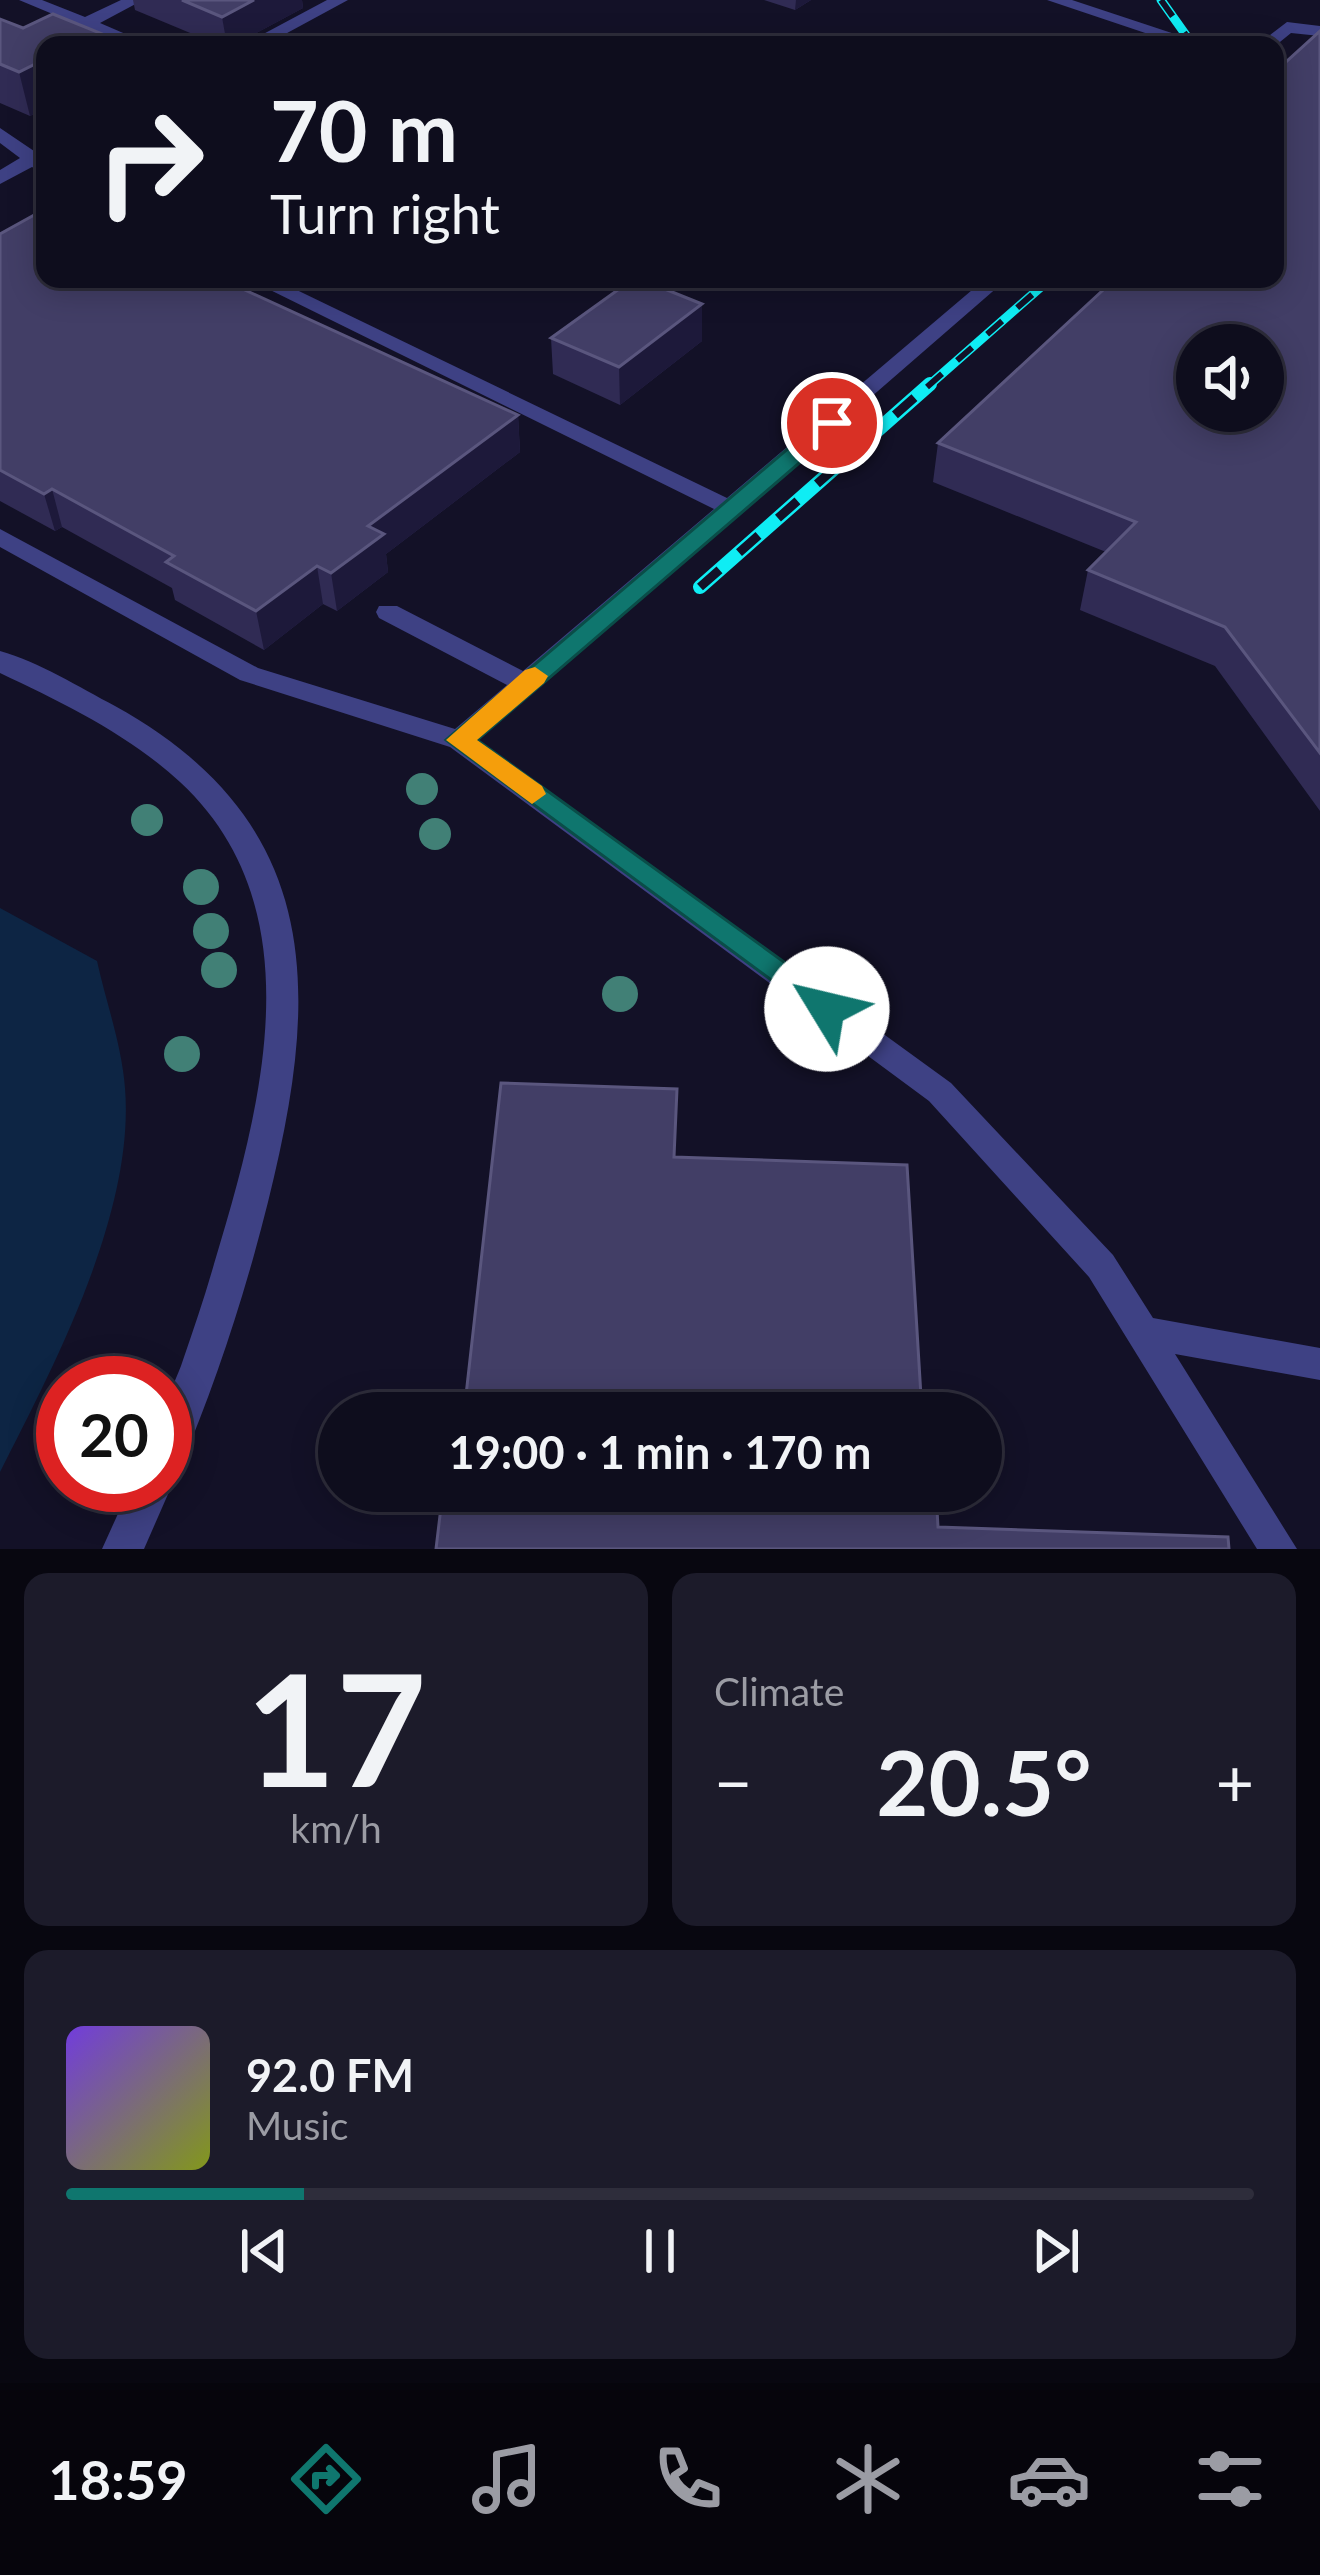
<!DOCTYPE html>
<meta charset="utf-8">
<style>
:root{--surface:#0e0d1d;--page:#1c1b2a;--text:#f1f3f6;--muted:#9b9ca4;--line:#2e2d3b;--accent:#0f766e}
body{margin:0;font-family:Lato,sans-serif;background:var(--page);color:var(--text);height:100vh;display:flex;flex-direction:column;font-size:45px;white-space:nowrap}
*{box-sizing:border-box;margin:0}
p{font-size:39px;color:var(--muted)}
.icon{flex:none;width:66px;height:66px;fill:none;stroke:currentColor;stroke-width:2;stroke-linecap:round;stroke-linejoin:round}
.map{position:relative;height:1549px;overflow:hidden}
.details{display:flex;flex-direction:column;gap:24px;padding:24px;background:#080710;flex:1}
.details>*{flex:none}
.hud{position:absolute;left:36px;top:36px;width:1248px;height:252px;border-radius:24px;box-shadow:0 6px 30px #0003,0 0 0 3px var(--line);background:#0e0d1d;color:var(--text);overflow:hidden}
.fabs{position:absolute;left:1176px;top:324px;display:grid;gap:24px}
.fabs a{display:grid;place-items:center;width:108px;height:108px;border-radius:50%;background:var(--surface);box-shadow:0 6px 30px #0003,0 0 0 3px var(--line);font-size:60px}
.speed{position:absolute;left:36px;top:1356px;display:flex;gap:24px;font-size:60px;font-weight:700;text-align:center}
.speed>*{display:grid;place-content:center;width:156px;height:156px;border-radius:50%;background:var(--surface);box-shadow:0 6px 30px #0003,0 0 0 3px var(--line);line-height:1}
.speed .limit{border:18px solid #d22;background:#fff;color:#111}
.pin{position:absolute;display:grid;place-items:center;width:102px;height:102px;color:#fff;margin:-51px;border:6px solid #fff;border-radius:50%;box-shadow:0 3px 12px #0007}
.me{position:absolute;width:132px;margin:-66px;rotate:306deg;stroke-linejoin:round;filter:drop-shadow(0 0 9px #0008)}
.turn{display:flex;align-items:center;gap:42px;height:252px;padding:0 36px;font-size:54px}
.turn .icon{width:156px;height:156px;stroke-width:2.5}
.turn b{display:block;font-size:84px;line-height:102px}
.big{font-size:90px;font-weight:700;line-height:1.1}
.details .widget{flex:1;display:flex;flex-direction:column;justify-content:center;gap:18px;min-width:0;padding:0 42px;border-radius:24px;background:var(--page)}
.details .dial{align-items:center;gap:0}
.dial b{font-size:156px;line-height:1}
.song{display:flex;align-items:center;gap:36px}
.cover{width:144px;height:144px;border-radius:18px;background:linear-gradient(135deg,hsl(260 70% 55%),hsl(70 70% 35%))}
.played{height:12px;border-radius:6px;background:linear-gradient(90deg,var(--accent) 20%,var(--line) 20%)}
.keys{display:flex;justify-content:space-around;direction:ltr}
.heat{display:flex;justify-content:space-between;align-items:center;font-size:66px;direction:ltr}
.details .tiles{flex:1;display:grid;gap:24px;grid-template-columns:1fr 1fr}
.widget:last-child{grid-column:span 2}
.trip{position:absolute;left:318px;top:1392px;width:684px;height:120px;border-radius:60px;background:var(--surface);box-shadow:0 6px 30px #0003,0 0 0 3px var(--line);font-weight:700;line-height:120px;text-align:center}
.tabs{display:flex;height:192px;justify-content:space-around;align-items:center;background:#06050c;color:var(--muted)}
.tabs .icon{width:84px;height:84px}
.tabs .current{color:var(--accent)}
.tabs b{font-size:54px;color:var(--text)}
.map>svg:first-child{display:block}
</style>
<div class="map">
<svg width="1320" height="1549" viewBox="0 0 1320 1549">
<rect width="100%" height="100%" fill="#131127"/>
<path fill="#0d2544" d="M 0,908 L 97,961 C 106,1002 122,1046 125,1088 C 135,1212 55,1364 0,1472 Z"/>
<g fill="none" stroke-linecap="round" stroke-linejoin="round">
<path fill="#3e4184" fill-rule="evenodd" d="M 19,0 L 42,0 L 85,17 L 121,0 L 143,0 L 100,23 L 151,45 L 127,45 Z
M 327,0 L 348,0 L 265,45 L 243,45 Z
M 1047,0 L 1072,0 L 1208,45 L 1181,45 Z
M 1287,22 L 1320,26 L 1320,36 L 1291,33 L 1275,46 L 1257,45 Z
M 0,128 L 34,151 L 45,148 L 45,174 L 32,167 L 0,184 L 0,170 L 20,158 L 0,143 Z
M 248,279 L 274,279 L 727,498 L 985,279 L 1007,279 L 477,739 L 951,1083 L 1113,1255 L 1153,1318 L 1320,1348 L 1320,1380 L 1175,1354 L 1297,1549 L 1257,1549 L 1089,1277 L 929,1101 L 450,747 L 240,680 L 0,547 L 0,529 L 258,668 L 455,729 L 507,685 L 379,618 L 376,612 L 379,606 L 397,606 L 523,671 L 714,509 Z"/>
<path fill="#3e4184" fill-rule="evenodd" d="M 0,651 C 39,662 79,687 115,706 C 326,823 320,994 268,1202 C 245,1294 216,1383 179,1470 L 168,1474 L 172,1485 L 144,1549 L 102,1549 L 131,1485 L 165,1485 C 165,1461 162,1435 165,1412 C 167,1395 178,1376 183,1360 C 194,1328 205,1296 214,1264 C 261,1108 317,909 180,782 C 128,734 63,703 0,673 Z"/>
<defs>
<path id="rail-far1" d="M 1161,0 L 1193,45
M 927,387 L 1050,279"/>
<path id="rail" d="M 700,587 L 930,384"/>
</defs>
<use href="#rail-far1" stroke="#0fedf4" stroke-width="9"/>
<use href="#rail" stroke="#0fedf4" stroke-width="14"/>
<use href="#rail-far1" stroke="#131127" stroke-width="6" stroke-dasharray="20" stroke-linecap="butt"/>
<use href="#rail" stroke="#131127" stroke-width="9" stroke-dasharray="26" stroke-linecap="butt"/>
</g>
<g fill="#418076">
<circle cx="422" cy="789" r="16"/>
<circle cx="147" cy="820" r="16"/>
<circle cx="435" cy="834" r="16"/>
<circle cx="201" cy="887" r="18"/>
<circle cx="211" cy="931" r="18"/>
<circle cx="219" cy="970" r="18"/>
<circle cx="620" cy="994" r="18"/>
<circle cx="182" cy="1054" r="18"/>
</g>
<path fill="#302b54" d="M 133,0 L 302,0 L 303,8 L 234,45 L 219,45 L 135,10 Z
M 764,0 L 811,0 L 795,10 Z
M 0,19 L 23,28 L 100,33 L 103,45 L 45,45 L 45,108 L 30,116 L 0,103 Z
M 1320,31 L 1320,811 L 1215,666 L 1080,610 L 1088,570 L 1106,552 L 933,482 L 938,443 L 1275,279 Z
M 0,234 L 518,415 L 520,452 L 386,554 L 388,572 L 337,611 L 323,604 L 264,650 L 175,600 L 172,588 L 62,527 L 55,531 L 0,501 Z
M 702,304 L 702,341 L 620,405 L 553,374 L 551,338 Z"/>
<path fill="#1d193a" d="M 254,0 L 302,0 L 303,8 L 234,45 L 227,45 L 222,17 Z
M 796,0 L 811,0 L 795,10 Z
M 100,33 L 103,45 L 75,45 Z
M 45,59 L 45,108 L 30,116 L 19,72 Z
M 702,304 L 702,341 L 620,405 L 619,367 Z
M 518,415 L 520,452 L 386,554 L 388,572 L 337,611 L 331,573 L 368,526 Z
M 52,489 L 62,527 L 55,531 L 44,494 Z
M 317,566 L 323,604 L 264,650 L 256,611 Z"/>
<path fill="#423e66" stroke="#5a567e" stroke-width="3" fill-rule="evenodd" d="M 182,0 L 254,0 L 222,17 Z
M 53,14 L 100,33 L 75,45 L 45,45 L 45,59 L 19,72 L 0,64 L 0,19 L 23,28 Z
M 1320,31 L 1320,753 L 1225,627 L 1088,570 L 1136,522 L 938,443 L 1115,279 L 1275,279 L 1275,72 ZM 1197,345 L 1263,345 L 1263,411 L 1197,411 Z
M 45,209 L 45,279 L 221,279 L 518,415 L 368,526 L 384,534 L 331,573 L 317,566 L 256,611 L 166,562 L 174,556 L 52,489 L 44,494 L 0,470 L 0,234 Z
M 633,279 L 640,279 L 702,304 L 619,367 L 551,338 Z
M 501,1083 L 677,1089 L 674,1157 L 907,1165 L 922,1413 L 464,1413 Z
M 455,1491 L 936,1491 L 938,1527 L 1228,1537 L 1229,1549 L 436,1549 L 441,1507 L 453,1508 Z"/>
<path fill="#0f766e" stroke="#0a4d48" stroke-width="3" d="M 832,416 L 843,423 L 840,428 L 477,740 L 838,1001 L 842,1009 L 838,1018 L 827,1021 L 446,740 L 824,418 Z"/>
<path fill="#f59e0b" d="M 535,667 L 548,676 L 544,683 L 477,740 L 542,786 L 546,794 L 532,804 L 446,740 L 525,670 Z"/>
</svg>
<div class="fabs">
<a><svg class="icon" aria-label="sound" viewBox="0 0 24 24"><path d="M4 9h4l5-4v14l-5-4H4zM17 9q2 3 0 6"/></svg></a>
</div>
<div class="speed"><div class="limit">20</div></div>
<div class="pin" style="left:832px;top:423px;background:#d93025"><svg class="icon" aria-label="arrive" viewBox="0 0 24 24"><path d="M6 21V4h12l-3 4 3 4H6"/></svg></div>
<svg class="me" style="left:827px;top:1009px" viewBox="-20 -20 40 40"><circle r="19" fill="#fff"/><path d="M0-13L10 11 0 6-10 11z" fill="#0f766e"/></svg>
<div class="trip">19:00 · 1 min · 170 m</div>
<div class="hud">
<div class="turn"><svg class="icon" aria-label="right" viewBox="0 0 24 24"><path d="M7 20v-9h11M14 6l5 5-5 5"/></svg><div><b>70 m</b>Turn right</div></div>
</div>
</div>
<section class="details">
<div class="tiles">
<div class="widget dial"><b>17</b><p>km/h</p></div>
<div class="widget"><p>Climate</p>
<div class="heat"><a>−</a><b class="big">20.5°</b><a>+</a></div>
</div>
<div class="widget">
<div class="song"><i class="cover"></i><div><b>92.0 FM</b><p>Music</p></div></div>
<div class="played"></div>
<div class="keys"><svg class="icon" aria-label="previous" viewBox="0 0 24 24"><path d="M18 5L8 12l10 7zM5 5v14"/></svg><svg class="icon" aria-label="pause" viewBox="0 0 24 24"><path d="M8 5v14M16 5v14"/></svg><svg class="icon" aria-label="next" viewBox="0 0 24 24"><path d="M6 5l10 7-10 7zM19 5v14"/></svg></div>
</div>
</div>
</section>
<nav class="tabs">
<b>18:59</b>
<svg class="icon current" aria-label="directions" viewBox="0 0 24 24"><path d="M12 3l9 9-9 9-9-9zM9 14v-3h6M13 9l2 2-2 2"/></svg>
<svg class="icon" aria-label="music" viewBox="0 0 24 24"><path d="M9 18V5l10-2v13"/><circle cx="6" cy="18" r="3"/><circle cx="16" cy="16" r="3"/></svg>
<svg class="icon" aria-label="phone" viewBox="0 0 24 24"><path d="M5 4h4l2 5-3 2q2 4 5 5l2-3 5 2v4C11 20 4 13 5 4z"/></svg>
<svg class="icon" aria-label="climate" viewBox="0 0 24 24"><path d="M12 3v18M4 7l16 10M4 17L20 7"/></svg>
<svg class="icon" aria-label="car" viewBox="0 0 24 24"><path d="M5 17H2v-5l4-1 3-4h7l3 4 3 1v5h-3M9 17h6M6 11h13"/><circle cx="7" cy="17" r="2"/><circle cx="17" cy="17" r="2"/></svg>
<svg class="icon" aria-label="filters" viewBox="0 0 24 24"><path d="M4 7h16M4 17h16"/><circle cx="9" cy="7" r="2"/><circle cx="15" cy="17" r="2"/></svg>
</nav>
